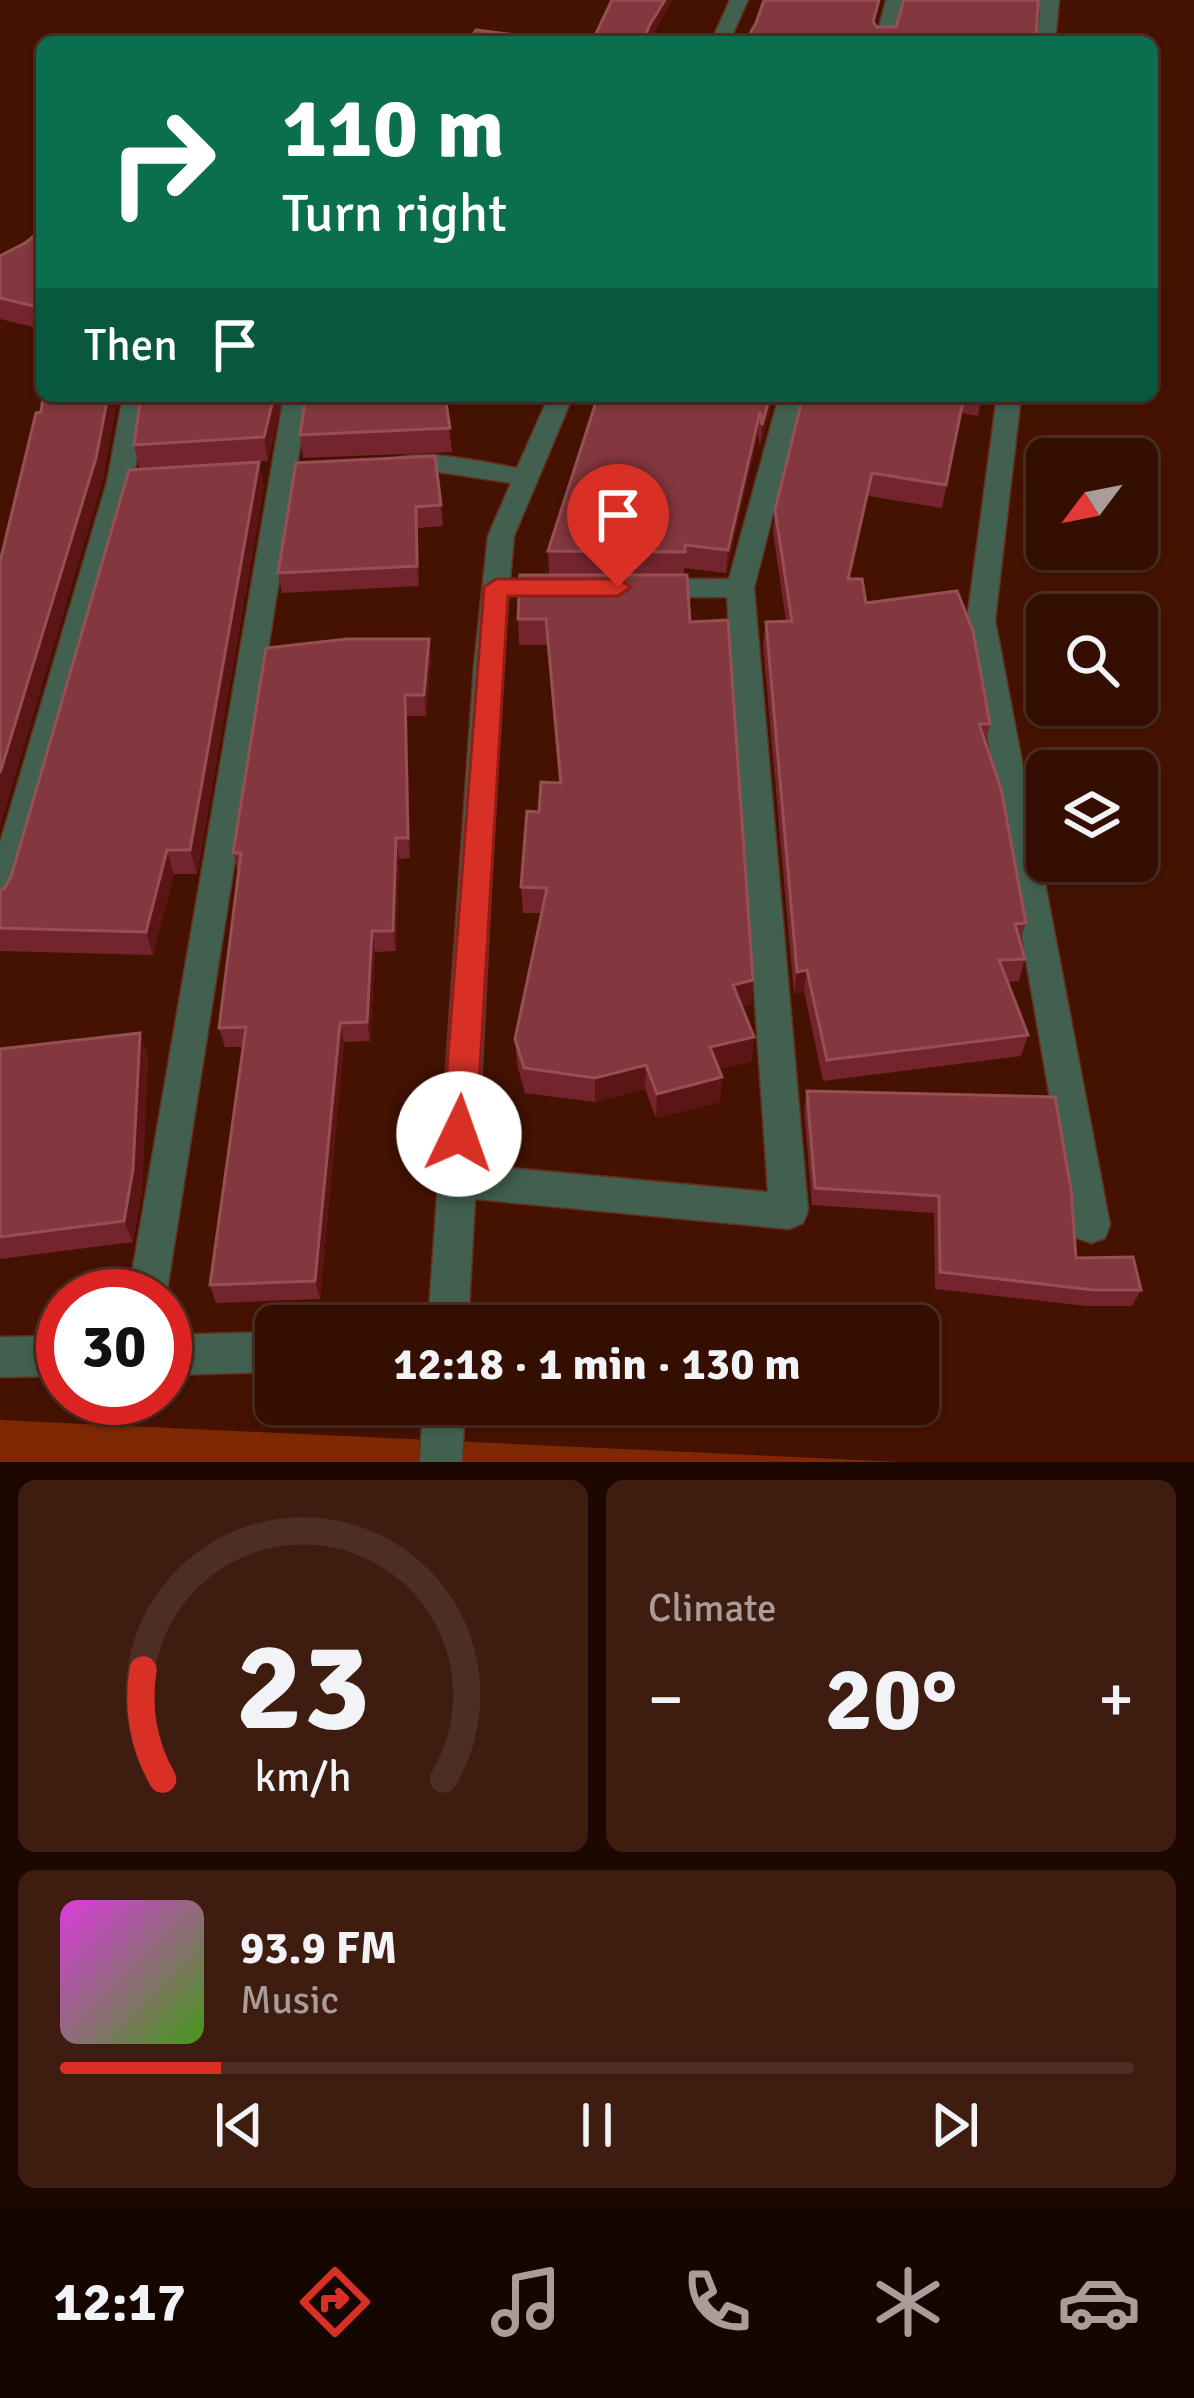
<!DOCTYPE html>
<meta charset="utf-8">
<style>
:root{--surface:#340e01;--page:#3f1c10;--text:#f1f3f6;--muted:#a99c99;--line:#4e2e23;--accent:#d93025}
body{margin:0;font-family:Signika,sans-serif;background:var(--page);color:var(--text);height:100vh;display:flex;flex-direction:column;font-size:45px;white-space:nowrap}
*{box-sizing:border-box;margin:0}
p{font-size:39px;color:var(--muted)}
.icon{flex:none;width:66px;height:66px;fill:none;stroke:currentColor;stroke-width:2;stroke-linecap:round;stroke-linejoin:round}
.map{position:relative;height:1462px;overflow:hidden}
.panel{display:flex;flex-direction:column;gap:18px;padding:18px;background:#1d0801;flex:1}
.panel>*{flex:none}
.banner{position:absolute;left:36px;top:36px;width:1122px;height:366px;border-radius:18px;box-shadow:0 3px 9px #0004,0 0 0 3px var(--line);background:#0b6e4f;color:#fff;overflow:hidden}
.needle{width:78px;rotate:238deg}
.buttons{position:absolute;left:1026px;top:438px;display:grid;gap:24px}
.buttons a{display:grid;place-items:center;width:132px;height:132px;border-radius:18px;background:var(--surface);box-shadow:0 3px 9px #0004,0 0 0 3px var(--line);font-size:60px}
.speed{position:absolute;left:36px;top:1269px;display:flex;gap:24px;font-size:60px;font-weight:700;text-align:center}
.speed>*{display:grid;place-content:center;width:156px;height:156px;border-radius:50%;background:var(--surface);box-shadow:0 3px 9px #0004,0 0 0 3px var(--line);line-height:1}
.speed .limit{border:18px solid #d22;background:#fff;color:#111}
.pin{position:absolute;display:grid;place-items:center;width:102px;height:102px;color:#fff;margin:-123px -51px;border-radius:50% 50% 50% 0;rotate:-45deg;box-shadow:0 0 12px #0007}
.pin .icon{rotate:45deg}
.me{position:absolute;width:132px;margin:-66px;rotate:3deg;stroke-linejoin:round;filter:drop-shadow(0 0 9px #0008)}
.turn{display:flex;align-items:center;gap:42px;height:252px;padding:0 48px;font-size:54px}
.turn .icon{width:156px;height:156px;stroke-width:2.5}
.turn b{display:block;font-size:84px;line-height:102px}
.then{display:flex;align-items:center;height:114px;padding:0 48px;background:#0003;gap:24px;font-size:45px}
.big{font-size:90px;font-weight:800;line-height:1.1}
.panel .tile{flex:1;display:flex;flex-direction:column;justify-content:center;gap:18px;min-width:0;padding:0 42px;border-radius:18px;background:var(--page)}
.panel .dial{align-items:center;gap:0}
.dial svg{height:312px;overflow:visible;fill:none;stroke:var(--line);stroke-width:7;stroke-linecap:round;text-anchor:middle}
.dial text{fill:var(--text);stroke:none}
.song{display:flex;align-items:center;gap:36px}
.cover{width:144px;height:144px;border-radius:18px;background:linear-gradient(135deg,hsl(300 70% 55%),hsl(100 70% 35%))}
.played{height:12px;border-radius:6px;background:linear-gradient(90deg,var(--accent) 15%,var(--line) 15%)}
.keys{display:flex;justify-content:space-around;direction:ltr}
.heat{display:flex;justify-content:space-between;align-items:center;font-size:66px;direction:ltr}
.panel .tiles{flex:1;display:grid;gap:18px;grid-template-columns:1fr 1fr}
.tile:last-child{grid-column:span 2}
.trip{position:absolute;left:255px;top:1305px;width:684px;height:120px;border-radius:18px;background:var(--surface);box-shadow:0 3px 9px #0004,0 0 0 3px var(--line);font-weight:800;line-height:120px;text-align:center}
.menu{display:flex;height:192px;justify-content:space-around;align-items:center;background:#150600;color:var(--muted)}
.menu .icon{width:84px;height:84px}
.menu .active{color:var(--accent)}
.menu b{font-size:54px;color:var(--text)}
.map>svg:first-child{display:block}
</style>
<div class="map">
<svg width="1194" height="1462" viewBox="0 0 1194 1462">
<rect width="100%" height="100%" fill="#451201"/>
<path fill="#7e2804" d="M 0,1420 L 903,1462 L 0,1462 Z"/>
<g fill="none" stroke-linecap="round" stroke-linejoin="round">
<defs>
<path id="minor" d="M 730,0 L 748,0 L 729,42 L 711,42 Z
M 886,0 L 904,0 L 893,42 L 875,42 Z
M 963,0 L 1059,0 L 1055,42 L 1037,42 L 1040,11 L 972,5 Z
M 123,396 L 147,396 L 133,482 L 16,899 L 12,908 L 0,912 L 0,843 L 107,482 Z
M 284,396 L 308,396 L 165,1303 L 165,1296 L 128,1296 Z
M 549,396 L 573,396 L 514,536 L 502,666 L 477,1165 L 768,1192 L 727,597 L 650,597 L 636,588 L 650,579 L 729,579 L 779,396 L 803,396 L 754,588 L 808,1211 L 803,1223 L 789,1229 L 475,1199 L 468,1326 L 428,1326 L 474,666 L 488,536 L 511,483 L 432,471 L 396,473 L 383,465 C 407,443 486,463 517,468 Z
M 997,396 L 1021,396 L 995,620 L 1110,1225 L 1105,1238 L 1091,1243 L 1077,1238 L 1072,1225 L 967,620 Z
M 276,1332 L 276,1372 L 165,1375 L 165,1335 Z
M 63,1336 L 63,1376 L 0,1377 L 0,1337 Z
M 423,1404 L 465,1404 L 462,1462 L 420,1462 Z"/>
</defs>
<use href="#minor" stroke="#633121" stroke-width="3"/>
<use href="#minor" fill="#42604f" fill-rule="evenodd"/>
</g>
<path fill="#74242d" d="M 42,230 L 42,329 L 0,319 L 0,256 L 25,243 Z
M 141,396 L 283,396 L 268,461 L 139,468 L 134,445 Z
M 306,396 L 458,396 L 458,398 L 446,399 L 452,452 L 303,458 L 300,435 Z
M 774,396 L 760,447 L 758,434 L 726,573 L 684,568 L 684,574 L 549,574 L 548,551 Z
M 803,396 L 982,396 L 978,416 L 961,413 L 942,508 L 868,496 L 850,579 L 866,603 L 990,724 L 986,742 L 1026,923 L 1020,941 L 1025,959 L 1019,981 L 1007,982 L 1028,1035 L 1021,1056 L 823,1081 L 804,991 L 794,994 L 763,645 L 766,622 L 786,621 L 773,532 L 775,510 Z
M 296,463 L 441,505 L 443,526 L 418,528 L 419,586 L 282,593 L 278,573 Z
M 264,486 L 197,874 L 174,874 L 153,955 L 0,951 L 0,890 L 4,889 Z
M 518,619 L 690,622 L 753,980 L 751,1005 L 742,1007 L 754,1037 L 751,1062 L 719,1069 L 722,1077 L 720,1102 L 656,1118 L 645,1089 L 595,1102 L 525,1093 L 517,1064 L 515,1039 L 542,913 L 523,913 L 521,887 L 539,812 L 559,783 L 547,645 L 519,645 Z
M 429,639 L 431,660 L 426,716 L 407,716 L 410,858 L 399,859 L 396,951 L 375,952 L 370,1041 L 344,1042 L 320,1299 L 216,1303 L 210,1285 L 243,1047 L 225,1047 L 219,1028 L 238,873 L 233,853 Z
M 140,1033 L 148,1056 L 142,1191 L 133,1242 L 0,1259 L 0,1049 Z
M 807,1091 L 1076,1258 L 1141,1290 L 1132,1306 L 1086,1306 L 935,1289 L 934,1213 L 812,1205 L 804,1109 Z"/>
<path fill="#5b1515" d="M 665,0 L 673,0 L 649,42 L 643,42 L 649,26 Z
M 108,396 L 118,396 L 103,481 L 0,827 L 0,773 Z
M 274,396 L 283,396 L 268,461 L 264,437 Z
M 770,396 L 774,396 L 760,447 L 762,425 Z
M 760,412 L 758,434 L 726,573 L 728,550 Z
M 259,462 L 264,486 L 197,874 L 190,850 Z
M 872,473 L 868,496 L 845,602 L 848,579 Z
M 416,507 L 418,528 L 419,586 L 417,566 Z
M 429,639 L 431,660 L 426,716 L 424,695 Z
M 405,695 L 407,716 L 410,858 L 408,838 Z
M 396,838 L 399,859 L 396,951 L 393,931 Z
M 167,850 L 174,874 L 153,955 L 146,932 Z
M 372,931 L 375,952 L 370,1041 L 367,1022 Z
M 807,970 L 804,991 L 794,994 L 797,972 Z
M 753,980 L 751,1005 L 730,1010 L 733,985 Z
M 340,1023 L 344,1042 L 320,1299 L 315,1281 Z
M 140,1033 L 148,1056 L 142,1191 L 133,1242 L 124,1221 Z
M 754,1037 L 751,1062 L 708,1072 L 710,1047 Z
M 646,1065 L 645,1089 L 595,1102 L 595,1078 Z
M 722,1077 L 720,1102 L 656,1118 L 657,1094 Z"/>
<path fill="#83373e" stroke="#964f53" stroke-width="3" d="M 612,0 L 665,0 L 649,26 L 643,42 L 592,42 Z
M 764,0 L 879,0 L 873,22 L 877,27 L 896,27 L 904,0 L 1038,0 L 1036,42 L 745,42 L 756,23 Z
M 476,30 L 525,36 L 521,42 L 468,42 Z
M 426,35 L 436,42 L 399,42 Z
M 42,230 L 42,308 L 0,298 L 0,256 L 25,243 Z
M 60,396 L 108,396 L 96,458 L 0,773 L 0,562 L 36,413 L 41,412 L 43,397 Z
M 141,396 L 274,396 L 264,437 L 134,445 Z
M 306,396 L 445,396 L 450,428 L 300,435 Z
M 598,396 L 770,396 L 762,425 L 760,412 L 728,550 L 685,545 L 685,552 L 548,551 Z
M 803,396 L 964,396 L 946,485 L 872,473 L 848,579 L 862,579 L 866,603 L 957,591 L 973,631 L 990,724 L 979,724 L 1001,789 L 1026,923 L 1015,924 L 1025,959 L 999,960 L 1028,1035 L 827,1060 L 807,970 L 797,972 L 766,622 L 792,621 L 775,510 Z
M 435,456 L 441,505 L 416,507 L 417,566 L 278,573 L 296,463 Z
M 259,462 L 190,850 L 167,850 L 146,932 L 0,928 L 0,890 L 4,889 L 11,877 L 129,470 Z
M 520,575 L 687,575 L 690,622 L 728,620 L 753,980 L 733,985 L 754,1037 L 710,1047 L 722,1077 L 657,1094 L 646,1065 L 595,1078 L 524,1068 L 515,1039 L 547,888 L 521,887 L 527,811 L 539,812 L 541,782 L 561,783 L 546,619 L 518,619 Z
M 347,639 L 429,639 L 424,695 L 405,695 L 408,838 L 396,838 L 393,931 L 372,931 L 367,1022 L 340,1023 L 315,1281 L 210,1285 L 246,1027 L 219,1028 L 241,853 L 233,853 L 266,648 Z
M 140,1033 L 133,1169 L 124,1221 L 0,1237 L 0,1049 Z
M 807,1091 L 1055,1097 L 1071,1189 L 1076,1258 L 1133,1257 L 1141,1290 L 1094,1290 L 940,1272 L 939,1196 L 815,1188 Z"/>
<path fill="#d93025" stroke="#8d1f18" stroke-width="3" d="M 496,579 L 618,579 L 631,587 L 618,596 L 508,596 L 476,1134 L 471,1144 L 459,1149 L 447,1144 L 442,1134 L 484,587 Z"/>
</svg>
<div class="buttons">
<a><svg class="needle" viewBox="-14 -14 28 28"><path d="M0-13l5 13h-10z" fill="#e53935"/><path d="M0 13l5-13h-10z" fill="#a99c99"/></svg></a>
<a><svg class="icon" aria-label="search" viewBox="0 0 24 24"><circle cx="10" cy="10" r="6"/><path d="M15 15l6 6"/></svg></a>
<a><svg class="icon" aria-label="layers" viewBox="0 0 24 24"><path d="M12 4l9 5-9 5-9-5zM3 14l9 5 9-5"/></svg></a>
</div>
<div class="speed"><div class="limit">30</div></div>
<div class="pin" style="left:618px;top:587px;background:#d93025"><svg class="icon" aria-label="arrive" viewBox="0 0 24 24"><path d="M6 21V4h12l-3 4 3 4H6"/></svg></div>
<svg class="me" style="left:459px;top:1134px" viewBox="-20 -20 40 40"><circle r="19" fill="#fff"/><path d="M0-13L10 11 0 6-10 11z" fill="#d93025"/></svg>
<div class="trip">12:18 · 1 min · 130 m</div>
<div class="banner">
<div class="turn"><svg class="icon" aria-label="right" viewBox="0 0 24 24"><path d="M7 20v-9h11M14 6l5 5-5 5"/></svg><div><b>110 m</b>Turn right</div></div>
<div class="then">Then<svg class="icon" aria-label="arrive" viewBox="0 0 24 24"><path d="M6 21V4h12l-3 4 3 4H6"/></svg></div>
</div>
</div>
<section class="panel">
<div class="tiles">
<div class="tile dial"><svg viewBox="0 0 100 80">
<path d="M14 69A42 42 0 1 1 86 69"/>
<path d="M14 69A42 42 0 0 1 9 41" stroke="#d93025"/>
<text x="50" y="56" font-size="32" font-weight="700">23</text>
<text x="50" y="72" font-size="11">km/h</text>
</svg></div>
<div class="tile"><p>Climate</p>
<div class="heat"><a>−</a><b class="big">20°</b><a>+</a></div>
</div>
<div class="tile">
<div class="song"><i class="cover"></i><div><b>93.9 FM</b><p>Music</p></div></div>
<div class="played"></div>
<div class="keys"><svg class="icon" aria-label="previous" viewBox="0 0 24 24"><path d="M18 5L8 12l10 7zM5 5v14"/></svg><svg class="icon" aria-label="pause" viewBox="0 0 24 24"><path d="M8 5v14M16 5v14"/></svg><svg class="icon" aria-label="next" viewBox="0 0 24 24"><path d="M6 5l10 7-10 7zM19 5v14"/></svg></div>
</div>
</div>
</section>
<nav class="menu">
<b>12:17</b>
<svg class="icon active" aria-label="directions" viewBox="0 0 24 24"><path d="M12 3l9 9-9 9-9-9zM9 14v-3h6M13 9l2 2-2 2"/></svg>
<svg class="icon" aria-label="music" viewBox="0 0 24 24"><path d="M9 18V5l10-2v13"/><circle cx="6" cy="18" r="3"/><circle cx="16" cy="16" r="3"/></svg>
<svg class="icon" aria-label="phone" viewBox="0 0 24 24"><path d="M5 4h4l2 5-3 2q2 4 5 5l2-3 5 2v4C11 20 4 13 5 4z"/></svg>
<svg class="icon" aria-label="climate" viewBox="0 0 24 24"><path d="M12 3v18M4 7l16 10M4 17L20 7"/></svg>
<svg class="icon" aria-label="car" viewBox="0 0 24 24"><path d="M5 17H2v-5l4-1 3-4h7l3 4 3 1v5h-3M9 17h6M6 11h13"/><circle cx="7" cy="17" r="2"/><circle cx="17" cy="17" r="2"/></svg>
</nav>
